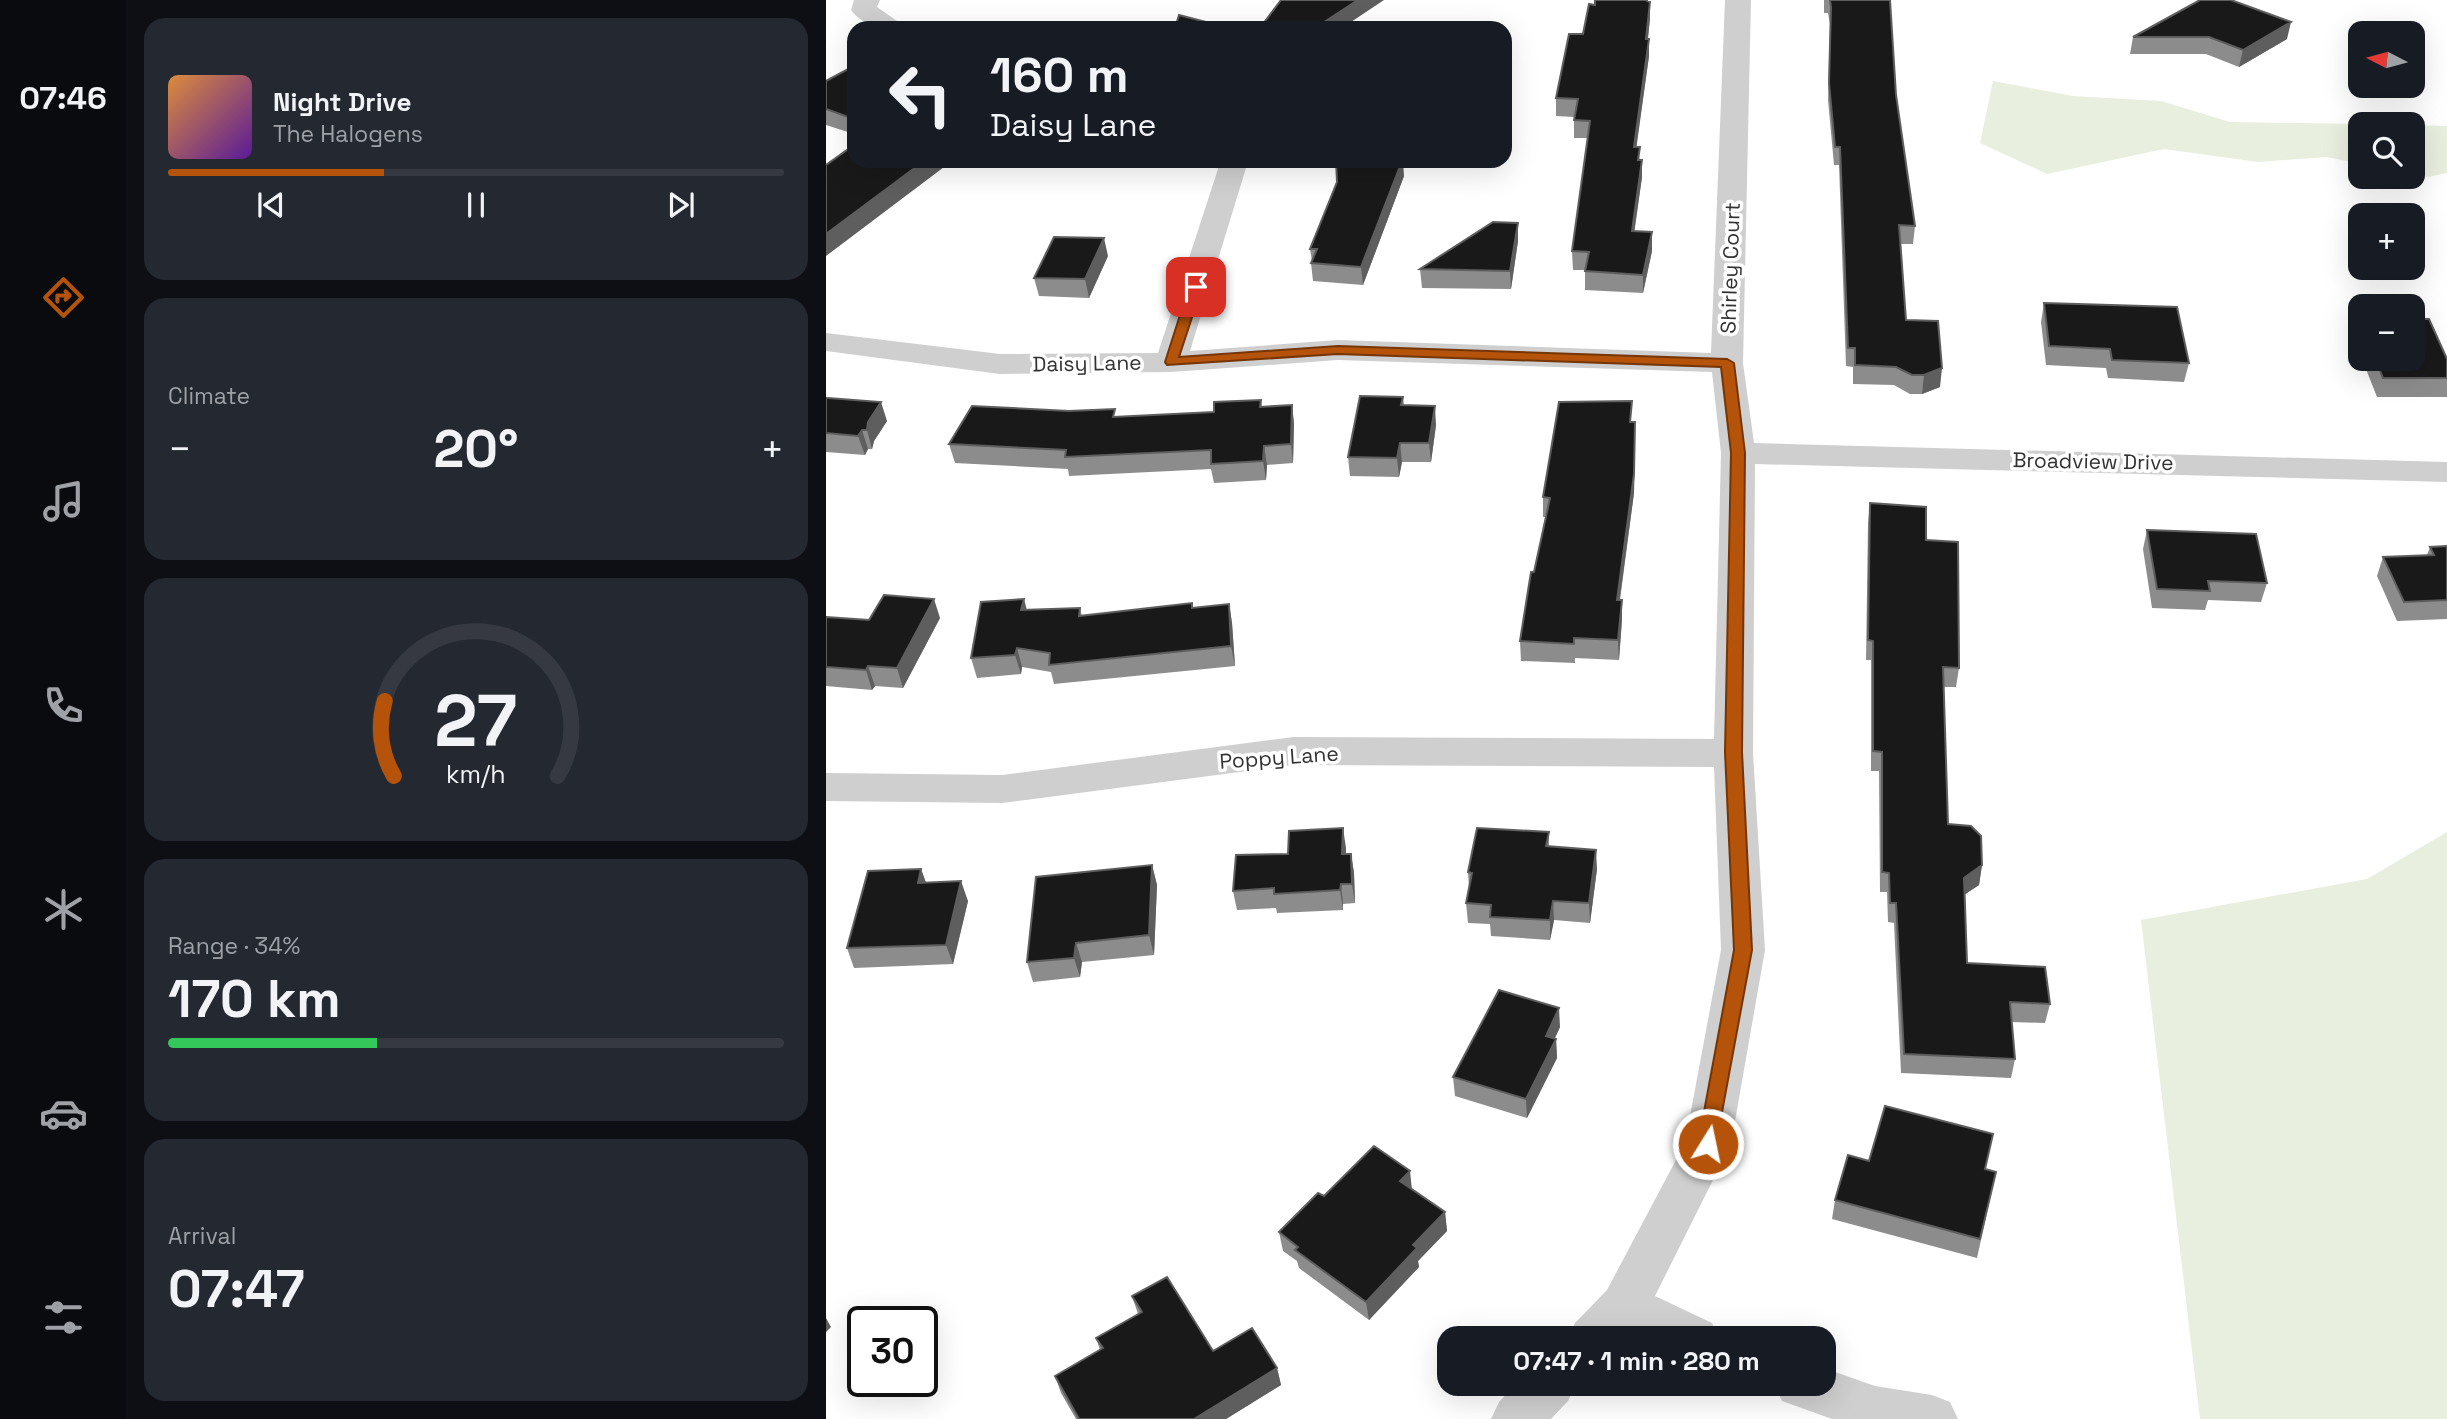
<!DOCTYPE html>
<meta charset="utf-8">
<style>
:root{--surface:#171b24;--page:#242831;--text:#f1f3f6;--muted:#9ea1a6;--line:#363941;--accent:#b45309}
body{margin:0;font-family:"Space Grotesk",sans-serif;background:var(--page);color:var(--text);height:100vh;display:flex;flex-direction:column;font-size:26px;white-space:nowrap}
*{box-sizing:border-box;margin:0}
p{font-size:23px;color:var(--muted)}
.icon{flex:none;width:38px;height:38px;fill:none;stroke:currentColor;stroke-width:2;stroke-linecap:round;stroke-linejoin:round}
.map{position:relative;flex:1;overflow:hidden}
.sheet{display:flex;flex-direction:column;gap:18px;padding:18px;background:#0d0f14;width:700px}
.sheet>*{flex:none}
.guide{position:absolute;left:21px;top:21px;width:665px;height:147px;border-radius:21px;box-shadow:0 7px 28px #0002;background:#171b24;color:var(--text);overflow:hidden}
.needle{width:46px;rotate:276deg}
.controls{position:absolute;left:1522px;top:21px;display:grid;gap:14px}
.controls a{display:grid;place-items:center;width:77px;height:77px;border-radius:14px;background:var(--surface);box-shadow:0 7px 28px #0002;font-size:35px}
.speed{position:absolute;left:21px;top:1306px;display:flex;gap:14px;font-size:35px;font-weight:700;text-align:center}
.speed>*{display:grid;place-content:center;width:91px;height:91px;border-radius:50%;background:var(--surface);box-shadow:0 7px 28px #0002;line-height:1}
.speed .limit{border:4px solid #111;border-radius:10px;background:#fff;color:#111}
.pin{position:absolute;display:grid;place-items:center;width:60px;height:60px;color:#fff;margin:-30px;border-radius:14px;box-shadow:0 4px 10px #0006}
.me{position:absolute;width:77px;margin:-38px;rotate:10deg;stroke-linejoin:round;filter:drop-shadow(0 0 5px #0008)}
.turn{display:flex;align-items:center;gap:24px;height:147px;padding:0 28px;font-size:32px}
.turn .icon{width:91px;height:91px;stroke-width:2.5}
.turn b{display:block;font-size:49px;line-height:60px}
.big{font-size:52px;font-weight:600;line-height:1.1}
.sheet .card{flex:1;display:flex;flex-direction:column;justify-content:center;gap:10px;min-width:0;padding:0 24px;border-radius:21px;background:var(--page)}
.sheet .dial{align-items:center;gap:0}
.dial svg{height:182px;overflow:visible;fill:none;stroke:var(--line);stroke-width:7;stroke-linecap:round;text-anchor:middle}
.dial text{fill:var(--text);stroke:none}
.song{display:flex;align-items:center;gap:21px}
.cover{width:84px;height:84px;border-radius:10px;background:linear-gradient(135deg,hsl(30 70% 55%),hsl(270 70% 35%))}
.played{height:7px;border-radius:4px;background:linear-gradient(90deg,var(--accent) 35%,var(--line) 35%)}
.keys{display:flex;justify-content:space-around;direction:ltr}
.heat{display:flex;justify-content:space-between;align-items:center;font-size:38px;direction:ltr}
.charge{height:10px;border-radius:5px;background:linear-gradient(90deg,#34c759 34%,var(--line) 0)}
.trip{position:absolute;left:611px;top:1326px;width:399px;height:70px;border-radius:21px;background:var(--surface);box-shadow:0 7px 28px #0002;font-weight:600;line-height:70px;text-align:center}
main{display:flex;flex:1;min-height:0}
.dock{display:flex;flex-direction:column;width:126px;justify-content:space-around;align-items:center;background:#090b0e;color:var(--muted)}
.dock .icon{width:49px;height:49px}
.dock .on{color:var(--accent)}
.dock b{font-size:32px;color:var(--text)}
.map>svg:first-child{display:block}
</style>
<main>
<nav class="dock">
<b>07:46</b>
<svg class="icon on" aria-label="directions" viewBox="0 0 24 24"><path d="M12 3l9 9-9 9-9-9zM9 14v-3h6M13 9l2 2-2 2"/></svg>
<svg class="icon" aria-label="music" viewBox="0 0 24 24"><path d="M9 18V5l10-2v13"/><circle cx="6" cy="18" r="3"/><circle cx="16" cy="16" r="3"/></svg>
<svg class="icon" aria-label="phone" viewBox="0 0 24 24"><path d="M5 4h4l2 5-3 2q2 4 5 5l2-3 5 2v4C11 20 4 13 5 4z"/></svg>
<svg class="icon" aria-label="climate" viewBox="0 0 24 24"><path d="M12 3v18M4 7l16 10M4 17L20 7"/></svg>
<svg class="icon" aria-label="car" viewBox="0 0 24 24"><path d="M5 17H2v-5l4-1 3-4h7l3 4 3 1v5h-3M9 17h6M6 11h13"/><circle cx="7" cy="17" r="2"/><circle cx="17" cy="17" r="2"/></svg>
<svg class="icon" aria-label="filters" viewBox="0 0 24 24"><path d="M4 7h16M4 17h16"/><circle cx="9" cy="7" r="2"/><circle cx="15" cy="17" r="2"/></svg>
</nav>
<section class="sheet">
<div class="card">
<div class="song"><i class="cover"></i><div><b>Night Drive</b><p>The Halogens</p></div></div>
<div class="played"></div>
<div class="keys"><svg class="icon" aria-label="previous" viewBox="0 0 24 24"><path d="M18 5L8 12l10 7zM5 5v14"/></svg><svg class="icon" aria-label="pause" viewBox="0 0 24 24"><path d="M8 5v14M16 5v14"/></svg><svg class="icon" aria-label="next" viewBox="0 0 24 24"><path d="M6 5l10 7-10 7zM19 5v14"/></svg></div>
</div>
<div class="card"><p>Climate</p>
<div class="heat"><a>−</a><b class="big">20°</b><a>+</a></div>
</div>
<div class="card dial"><svg viewBox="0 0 100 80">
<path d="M14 69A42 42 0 1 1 86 69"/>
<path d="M14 69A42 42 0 0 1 10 36" stroke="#b45309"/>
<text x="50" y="56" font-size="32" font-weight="700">27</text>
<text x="50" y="72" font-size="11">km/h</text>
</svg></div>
<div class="card"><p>Range · 34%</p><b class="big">170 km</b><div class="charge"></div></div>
<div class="card"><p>Arrival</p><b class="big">07:47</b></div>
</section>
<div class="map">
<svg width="1621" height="1419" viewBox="0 0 1621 1419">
<rect width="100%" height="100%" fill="#fff"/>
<path fill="#e9efdf" d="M 1167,81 L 1247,96 L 1335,101 L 1404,122 L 1535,124 L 1535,164 L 1501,157 L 1432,162 L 1338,149 L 1221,174 L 1154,143 Z
M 1587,125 L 1621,126 L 1621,173 L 1602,177 L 1587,174 Z
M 1621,832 L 1621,1419 L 1374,1419 L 1315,920 L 1541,879 Z"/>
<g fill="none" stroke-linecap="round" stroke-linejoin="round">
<path fill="#cfcfcf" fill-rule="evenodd" d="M 28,0 L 54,0 L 51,7 L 81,28 C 60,28 39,29 25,10 Z
M 899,0 L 925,0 L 917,363 L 928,443 L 1621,462 L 1621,482 L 929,464 L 927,753 L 939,950 L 905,1144 L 829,1296 L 886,1323 L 893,1339 L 816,1339 L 805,1334 L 800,1339 L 742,1339 L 749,1323 L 781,1290 L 859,1143 L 895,950 L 888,767 L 468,765 L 176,803 L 0,801 L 0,773 L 176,775 L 468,737 L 888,739 L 895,453 L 886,372 L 512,360 L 345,372 L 174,374 L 0,351 L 0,333 L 174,354 L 332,353 L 392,169 L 386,161 L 415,161 L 420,168 L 364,351 L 512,340 L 885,353 Z
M 998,1368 L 1049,1386 L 1106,1395 L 1124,1402 L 1132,1419 L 1006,1419 L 956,1401 L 948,1384 L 998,1384 Z
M 690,1384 L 750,1384 L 742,1401 L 725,1419 L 665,1419 L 673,1402 Z"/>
</g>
<path fill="#8c8c8c" d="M 998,0 L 1064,0 L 1070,95 L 1089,226 L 1087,244 L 1075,244 L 1080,320 L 1114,387 L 1096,394 L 1084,394 L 1068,385 L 1027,384 L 1027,367 L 1020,366 L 1013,165 L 1008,165 L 1002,100 L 1004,24 L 1002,13 L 998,13 Z
M 1374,0 L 1461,39 L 1413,67 L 1380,54 L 1304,54 L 1307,37 Z
M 823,1 L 824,18 L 822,39 L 823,39 L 823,56 L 810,147 L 814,160 L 816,177 L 808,231 L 826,232 L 826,251 L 817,293 L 759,290 L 759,270 L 747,270 L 746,251 L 762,138 L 748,138 L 748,117 L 730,116 L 730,98 L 757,34 Z
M 28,71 L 28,134 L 0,125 L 0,81 Z
M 578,176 L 537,285 L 487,281 L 485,263 L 486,261 L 484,249 L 511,182 Z
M 692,241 L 685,289 L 596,288 L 594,269 Z
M 282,256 L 263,298 L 213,296 L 208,278 Z
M 1218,303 L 1363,363 L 1358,382 L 1282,378 L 1280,368 L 1220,365 L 1215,322 Z
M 1533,318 L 1535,318 L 1535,355 L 1528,337 Z
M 1536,359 L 1621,359 L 1621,397 L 1551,397 Z
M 577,397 L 578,405 L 610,425 L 605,462 L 576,462 L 573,477 L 524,476 L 522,457 Z
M 0,398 L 61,421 L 48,441 L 46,449 L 42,449 L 39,455 L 0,452 Z
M 435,400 L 436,407 L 466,405 L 468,424 L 467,463 L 441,465 L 440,480 L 388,483 L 385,469 L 243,476 L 242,469 L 129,463 L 123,444 L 290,417 L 388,412 Z
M 806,422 L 809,441 L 808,493 L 794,600 L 796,619 L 793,660 L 749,658 L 749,663 L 695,661 L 694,641 L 720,517 L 717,517 L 717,497 Z
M 1044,503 L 1100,540 L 1133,668 L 1130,687 L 1118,687 L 1122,824 L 1156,865 L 1153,885 L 1139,894 L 1141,963 L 1224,1004 L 1219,1023 L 1186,1022 L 1189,1059 L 1185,1078 L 1075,1073 L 1068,923 L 1062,922 L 1061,892 L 1054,892 L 1053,771 L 1045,771 L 1045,660 L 1040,660 L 1042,523 Z
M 1321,530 L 1441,583 L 1435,602 L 1382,600 L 1379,610 L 1326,608 L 1317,549 Z
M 1621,546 L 1621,619 L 1571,621 L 1551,576 L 1557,557 L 1601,555 L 1604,547 Z
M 403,604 L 406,623 L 409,666 L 228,684 L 225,672 L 196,667 L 195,674 L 151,678 L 145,658 L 201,610 L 254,608 L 256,616 L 367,608 Z
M 0,617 L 43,620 L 114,618 L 77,688 L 49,686 L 46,690 L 0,686 Z
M 723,832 L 723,846 L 771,869 L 764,923 L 728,920 L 724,940 L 665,936 L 664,924 L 642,923 L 640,903 L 643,888 L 642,872 Z
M 520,848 L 520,854 L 525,854 L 528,873 L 529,903 L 517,904 L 517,910 L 451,913 L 450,908 L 411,910 L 407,891 L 462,854 Z
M 326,865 L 331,885 L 328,955 L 256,962 L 254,977 L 207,982 L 201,962 Z
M 95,869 L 100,883 L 142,901 L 127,964 L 28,968 L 21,948 Z
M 734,1027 L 729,1038 L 730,1039 L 731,1058 L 701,1118 L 629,1096 L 627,1077 Z
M 1043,1161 L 1160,1169 L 1170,1172 L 1151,1258 L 1006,1219 L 1009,1200 Z
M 586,1190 L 619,1212 L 621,1231 L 592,1261 L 593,1267 L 543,1320 L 473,1268 L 471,1261 L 457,1251 L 453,1232 L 498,1196 Z
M 306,1296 L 387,1351 L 451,1368 L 455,1385 L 400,1419 L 250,1419 L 235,1393 L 229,1376 L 274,1350 L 270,1338 L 312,1314 Z"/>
<path fill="#5e5e5e" d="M 532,0 L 558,0 L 516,28 L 489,28 Z
M 824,2 L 824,18 L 820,56 L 820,39 Z
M 1465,22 L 1461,39 L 1413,67 L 1417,50 Z
M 823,39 L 823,56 L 808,165 L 808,147 Z
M 816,160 L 816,177 L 806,249 L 806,231 Z
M 98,161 L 126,161 L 0,256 L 0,234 Z
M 576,161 L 577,161 L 578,176 L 537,285 L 535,267 Z
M 692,223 L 692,241 L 685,289 L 684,271 Z
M 826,232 L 826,251 L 817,293 L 817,275 Z
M 278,238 L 282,256 L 263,298 L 259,279 Z
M 1116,368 L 1114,387 L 1096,394 L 1098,375 Z
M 55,402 L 61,421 L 48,441 L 46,449 L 41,430 L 42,422 Z
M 466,405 L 468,424 L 467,463 L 465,444 Z
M 609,406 L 610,425 L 605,462 L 603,443 Z
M 36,430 L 42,449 L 39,455 L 32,436 Z
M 809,441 L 808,493 L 791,619 L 791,600 Z
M 574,443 L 576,462 L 573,477 L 571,458 Z
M 438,446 L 441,465 L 440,480 L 437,461 Z
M 108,599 L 114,618 L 77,688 L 71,668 Z
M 198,599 L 203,618 L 195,610 Z
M 796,600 L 796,619 L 793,660 L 792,640 Z
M 403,604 L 406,623 L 409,666 L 405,646 Z
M 191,648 L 196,667 L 195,674 L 189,655 Z
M 42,666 L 49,686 L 46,690 L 40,670 Z
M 517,828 L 520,848 L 519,874 L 516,854 Z
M 770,850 L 771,869 L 764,923 L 763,903 Z
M 525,854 L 528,873 L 529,903 L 526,884 Z
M 326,865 L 331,885 L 328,955 L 323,935 Z
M 1156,865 L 1153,885 L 1135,897 L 1138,878 Z
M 95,869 L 102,888 L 92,883 Z
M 135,881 L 142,901 L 127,964 L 120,945 Z
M 515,884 L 517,904 L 517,910 L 514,890 Z
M 727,901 L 728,920 L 724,940 L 724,920 Z
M 250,943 L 256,962 L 254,977 L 248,958 Z
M 733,1008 L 734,1027 L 721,1055 L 720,1036 Z
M 730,1039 L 731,1058 L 701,1118 L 700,1099 Z
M 584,1171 L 586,1190 L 574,1181 Z
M 619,1212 L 621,1231 L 592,1261 L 593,1267 L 543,1320 L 540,1302 L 587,1245 Z
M 0,1318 L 5,1327 L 0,1332 Z
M 451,1368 L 455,1385 L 400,1419 L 368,1419 Z"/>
<path fill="#191919" stroke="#5e5e5e" stroke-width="2" d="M 455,0 L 532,0 L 489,28 L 434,28 Z
M 769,0 L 821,0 L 821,1 L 824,2 L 820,39 L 823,39 L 808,147 L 814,147 L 812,160 L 816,160 L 806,231 L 826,232 L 817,275 L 759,271 L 763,252 L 746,251 L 764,121 L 748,120 L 752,99 L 730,98 L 743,34 L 757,34 L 763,4 L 769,5 Z
M 1004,0 L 1064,0 L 1070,95 L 1089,226 L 1073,225 L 1080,320 L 1112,321 L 1116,368 L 1098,375 L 1086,375 L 1070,367 L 1029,365 L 1029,348 L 1022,348 L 1014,147 L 1009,147 L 1003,83 L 1005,7 Z
M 1374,0 L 1405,0 L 1465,22 L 1417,50 L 1383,37 L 1307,37 Z
M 353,15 L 403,28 L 349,28 Z
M 22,69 L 28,71 L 28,119 L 0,109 L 0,81 Z
M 28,145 L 28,161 L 98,161 L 0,234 L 0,165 Z
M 510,161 L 576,161 L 535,267 L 485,263 L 491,249 L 484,249 L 511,182 Z
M 667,222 L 692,223 L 684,271 L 594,269 Z
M 228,237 L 278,238 L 259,279 L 208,278 Z
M 1218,303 L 1351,307 L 1363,363 L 1286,360 L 1284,349 L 1223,346 Z
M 1587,319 L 1603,319 L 1621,359 L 1621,378 L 1557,378 L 1549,359 L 1587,359 Z
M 534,396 L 577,397 L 575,405 L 609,406 L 603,443 L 574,443 L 571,458 L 522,457 Z
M 0,398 L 2,398 L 55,402 L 42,422 L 41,430 L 36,430 L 32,436 L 0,433 Z
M 435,400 L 434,407 L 466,405 L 465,444 L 438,446 L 437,461 L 385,464 L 385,450 L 239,457 L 240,450 L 123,444 L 146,406 L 243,411 L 289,409 L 287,417 L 388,412 L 388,402 Z
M 806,401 L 804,422 L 809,422 L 808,474 L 791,600 L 796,600 L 792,640 L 748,638 L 748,644 L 694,641 L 705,572 L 708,572 L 724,498 L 717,497 L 733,402 Z
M 1044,503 L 1100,507 L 1100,540 L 1132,542 L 1133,668 L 1117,667 L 1122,824 L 1145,826 L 1155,836 L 1156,865 L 1138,878 L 1141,963 L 1219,967 L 1224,1004 L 1184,1002 L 1189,1059 L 1078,1054 L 1070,903 L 1064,903 L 1063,873 L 1056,872 L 1056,752 L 1047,751 L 1047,641 L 1042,640 Z
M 1321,530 L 1430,534 L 1441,583 L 1382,581 L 1384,591 L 1331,589 Z
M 1621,546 L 1621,600 L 1578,602 L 1557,557 L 1608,555 L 1604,547 Z
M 58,595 L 108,599 L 71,668 L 42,666 L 40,670 L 0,667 L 0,617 L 43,620 Z
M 198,599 L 195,610 L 254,608 L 253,616 L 366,603 L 366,608 L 403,604 L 405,646 L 223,665 L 224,653 L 191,648 L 189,655 L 145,658 L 155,602 Z
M 517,828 L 516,854 L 525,854 L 526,884 L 515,884 L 514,890 L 448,894 L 448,888 L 407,891 L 410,855 L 462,854 L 463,831 Z
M 651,828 L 723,832 L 720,846 L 770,850 L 763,903 L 727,901 L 724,920 L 664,917 L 665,905 L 640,903 L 646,873 L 642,872 Z
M 326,865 L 323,935 L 250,943 L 248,958 L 201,962 L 210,877 Z
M 95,869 L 92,883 L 135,881 L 120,945 L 21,948 L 42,871 Z
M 673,990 L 733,1008 L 720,1036 L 730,1039 L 700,1099 L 627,1077 Z
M 1059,1106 L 1167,1134 L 1159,1169 L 1170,1172 L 1154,1239 L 1009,1200 L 1022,1155 L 1043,1161 Z
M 548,1146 L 584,1171 L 574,1181 L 619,1212 L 587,1245 L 591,1248 L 540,1302 L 469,1250 L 472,1247 L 453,1232 L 492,1193 L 498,1196 Z
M 341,1277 L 387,1351 L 426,1328 L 451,1368 L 368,1419 L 253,1419 L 229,1376 L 277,1348 L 270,1338 L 316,1312 L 306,1296 Z"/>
<path fill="#b45309" stroke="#753606" stroke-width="2" d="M 370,283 L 376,287 L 353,357 L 512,346 L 901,359 L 908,363 L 919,453 L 916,752 L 926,950 L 889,1150 L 875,1150 L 872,1144 L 908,950 L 899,752 L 905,453 L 895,367 L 512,354 L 341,365 L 339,362 L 363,287 Z"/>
<g text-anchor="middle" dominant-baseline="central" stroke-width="7" stroke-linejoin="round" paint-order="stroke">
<g font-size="21" fill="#323232" stroke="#fff">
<text transform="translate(904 268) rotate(-88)">Shirley Court</text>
<text transform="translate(261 363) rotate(-1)">Daisy Lane</text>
<text transform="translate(1267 461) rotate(1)">Broadview Drive</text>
<text transform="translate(453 757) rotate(-4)">Poppy Lane</text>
</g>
</g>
</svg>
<div class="controls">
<a><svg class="needle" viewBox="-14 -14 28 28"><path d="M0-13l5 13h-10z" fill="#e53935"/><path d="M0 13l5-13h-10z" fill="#9ea1a6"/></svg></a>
<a><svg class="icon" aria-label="search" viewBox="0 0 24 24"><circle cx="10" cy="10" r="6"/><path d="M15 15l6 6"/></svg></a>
<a>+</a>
<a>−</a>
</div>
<div class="speed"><div class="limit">30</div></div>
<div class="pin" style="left:370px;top:287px;background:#d93025"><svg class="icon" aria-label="arrive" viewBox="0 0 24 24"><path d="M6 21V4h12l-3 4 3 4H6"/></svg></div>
<svg class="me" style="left:882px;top:1144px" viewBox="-20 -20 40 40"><circle r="17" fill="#b45309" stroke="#fff" stroke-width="3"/><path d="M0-11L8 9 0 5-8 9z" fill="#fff"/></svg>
<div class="trip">07:47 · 1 min · 280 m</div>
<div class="guide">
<div class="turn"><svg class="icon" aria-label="left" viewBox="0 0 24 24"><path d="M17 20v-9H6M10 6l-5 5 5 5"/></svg><div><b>160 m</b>Daisy Lane</div></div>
</div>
</div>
</main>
